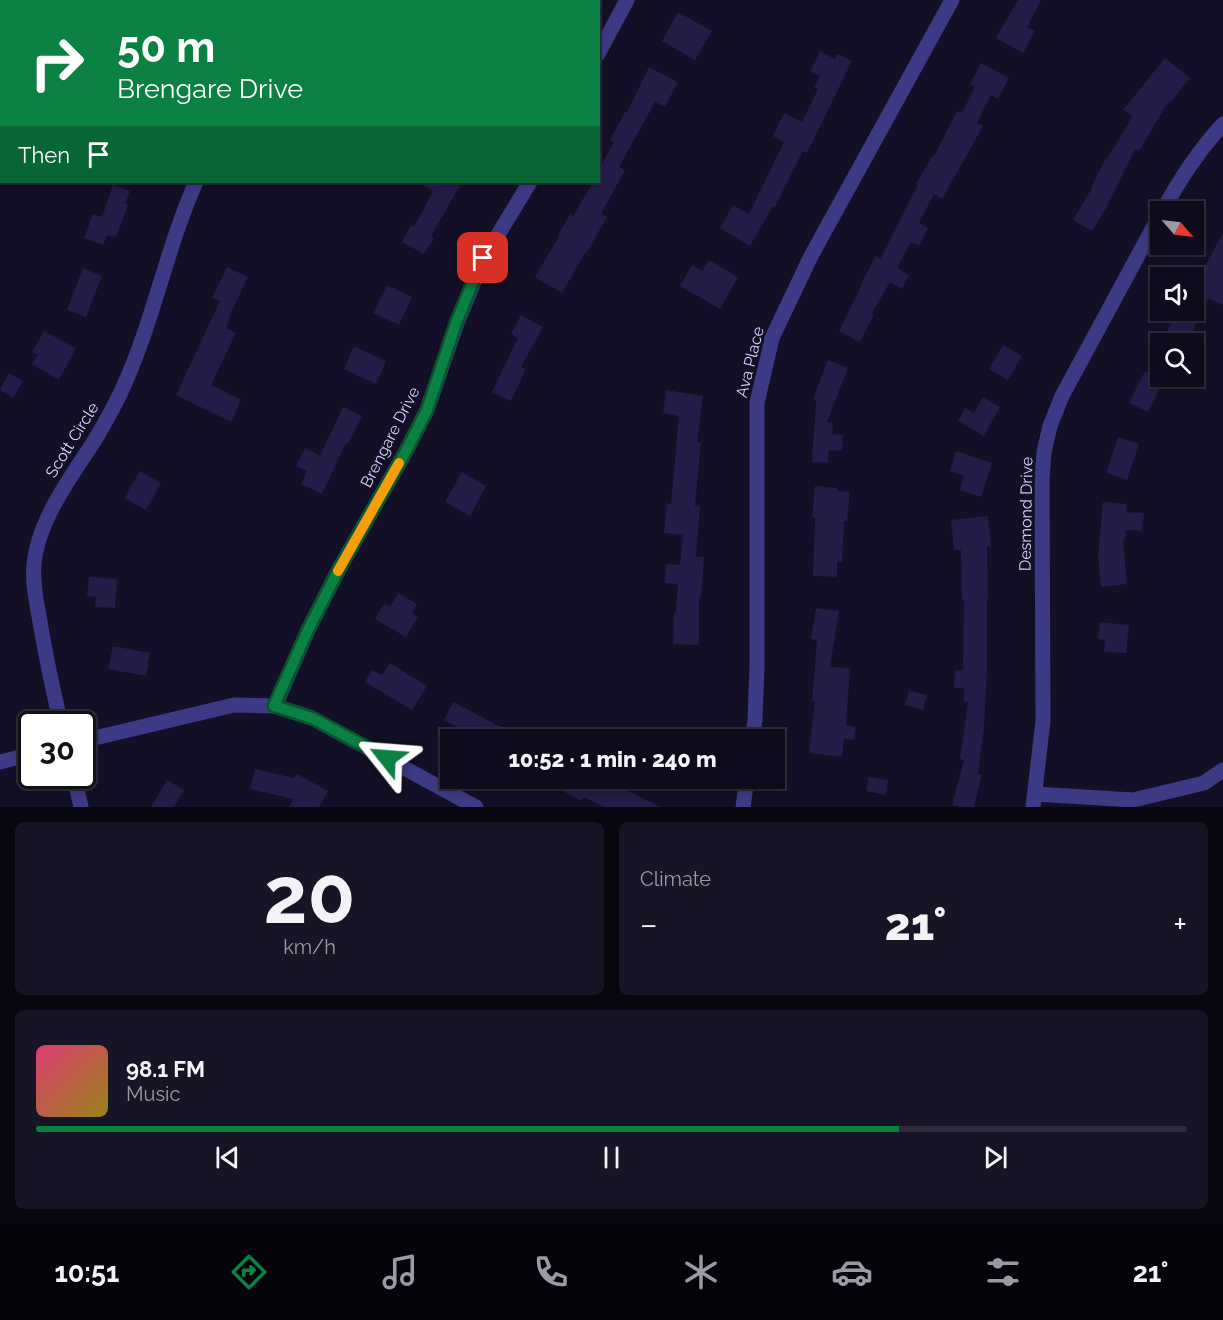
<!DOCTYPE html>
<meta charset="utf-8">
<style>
:root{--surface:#0e0b1c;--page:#171425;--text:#f1f3f6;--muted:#9b9ba3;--line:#2e2b3b;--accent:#0b8043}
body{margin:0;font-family:Raleway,sans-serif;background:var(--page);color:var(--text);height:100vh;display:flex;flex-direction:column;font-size:22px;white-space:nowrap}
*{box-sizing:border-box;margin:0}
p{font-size:20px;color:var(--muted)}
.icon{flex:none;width:33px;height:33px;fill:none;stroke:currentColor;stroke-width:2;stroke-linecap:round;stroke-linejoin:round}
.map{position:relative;height:807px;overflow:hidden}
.sheet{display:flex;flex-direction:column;gap:15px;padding:15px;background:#08060f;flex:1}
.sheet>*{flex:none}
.hud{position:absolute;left:0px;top:0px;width:600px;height:183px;box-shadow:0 3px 9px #0003,0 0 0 2px var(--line);background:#0b8043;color:#fff;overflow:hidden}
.needle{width:39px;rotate:118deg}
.buttons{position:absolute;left:1150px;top:201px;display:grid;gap:12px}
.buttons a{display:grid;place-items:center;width:54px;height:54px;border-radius:0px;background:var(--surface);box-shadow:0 3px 9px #0003,0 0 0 2px var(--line);font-size:30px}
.speed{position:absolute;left:18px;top:711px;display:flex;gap:12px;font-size:30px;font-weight:700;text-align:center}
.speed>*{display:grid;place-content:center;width:78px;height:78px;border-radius:50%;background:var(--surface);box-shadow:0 3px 9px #0003,0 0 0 2px var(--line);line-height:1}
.speed .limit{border:3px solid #111;border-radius:9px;background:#fff;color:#111}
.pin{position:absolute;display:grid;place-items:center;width:51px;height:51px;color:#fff;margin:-26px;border-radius:12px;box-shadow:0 3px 9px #0006}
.me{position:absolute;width:66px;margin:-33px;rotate:298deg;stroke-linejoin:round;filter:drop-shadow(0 0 4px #0008)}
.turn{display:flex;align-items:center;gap:21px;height:126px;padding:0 18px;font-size:27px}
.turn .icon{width:78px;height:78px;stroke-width:2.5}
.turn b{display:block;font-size:42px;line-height:51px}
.then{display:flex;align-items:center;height:57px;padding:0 18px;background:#0003;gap:12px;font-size:22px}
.big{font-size:45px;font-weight:800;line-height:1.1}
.sheet .widget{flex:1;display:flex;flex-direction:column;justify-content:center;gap:9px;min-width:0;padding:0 21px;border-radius:9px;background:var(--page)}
.sheet .dial{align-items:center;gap:0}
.dial b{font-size:78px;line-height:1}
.song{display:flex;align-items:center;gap:18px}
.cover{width:72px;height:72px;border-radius:9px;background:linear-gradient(135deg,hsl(340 70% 55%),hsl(50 70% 35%))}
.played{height:6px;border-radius:3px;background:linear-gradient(90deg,var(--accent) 75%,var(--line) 75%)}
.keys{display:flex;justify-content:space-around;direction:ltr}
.heat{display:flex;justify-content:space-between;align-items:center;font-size:33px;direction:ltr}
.sheet .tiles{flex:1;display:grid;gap:15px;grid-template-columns:1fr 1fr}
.widget:last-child{grid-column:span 2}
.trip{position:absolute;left:440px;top:729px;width:345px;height:60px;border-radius:0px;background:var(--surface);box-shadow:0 3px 9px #0003,0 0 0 2px var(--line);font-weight:800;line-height:60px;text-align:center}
.dock{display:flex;height:96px;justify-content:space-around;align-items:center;background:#06040b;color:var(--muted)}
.dock .icon{width:42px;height:42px}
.dock .on{color:var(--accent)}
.dock b{font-size:27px;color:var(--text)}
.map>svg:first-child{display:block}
</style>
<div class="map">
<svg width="1223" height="807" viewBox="0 0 1223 807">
<rect width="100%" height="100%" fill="#130f26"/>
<path fill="#241b47" d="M 1018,0 L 1041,0 L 1027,27 L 1035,31 L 1023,53 L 996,38 Z
M 678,12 L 712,31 L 695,60 L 662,41 Z
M 820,51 L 835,59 L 837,54 L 852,61 L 807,153 L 803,151 L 775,207 L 773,206 L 750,246 L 720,228 L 733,205 L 749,214 L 784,142 L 773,136 L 784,113 L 802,122 L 818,89 L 814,87 L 820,76 L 810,71 Z
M 1165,58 L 1190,78 L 1170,103 L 1168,102 L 1139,151 L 1135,149 L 1106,208 L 1092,231 L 1073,220 L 1093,186 L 1092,185 L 1106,158 L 1107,159 L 1133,116 L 1123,110 Z
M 981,63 L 1009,78 L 998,99 L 991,95 L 977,123 L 983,126 L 942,199 L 934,194 L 919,223 L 928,228 L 919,246 L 911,242 L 897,268 L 909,275 L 902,289 L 890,282 L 872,313 L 874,314 L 860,342 L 839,331 L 863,282 L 862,282 L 876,256 L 880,259 L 918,185 L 916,184 L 933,155 L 934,156 L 957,111 L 962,113 L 975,87 L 970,84 Z
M 649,67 L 678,82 L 665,107 L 655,102 L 619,167 L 625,170 L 601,214 L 607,217 L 586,254 L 585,253 L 562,293 L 535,277 L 558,238 L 557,237 L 570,214 L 573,216 L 593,182 L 598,182 L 598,171 L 614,142 L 610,140 L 625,112 L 627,112 Z
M 416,182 L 462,182 L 431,236 L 434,238 L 424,254 L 402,242 L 411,225 L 414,227 L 433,191 Z
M 113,185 L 130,191 L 125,204 L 128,205 L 116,237 L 107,235 L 103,245 L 84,238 L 93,214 L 102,217 Z
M 1223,233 L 1223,305 L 1209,298 L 1186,344 L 1161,344 L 1177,310 L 1194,310 L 1194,286 Z
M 709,260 L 738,277 L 720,309 L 680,286 L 692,265 L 702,271 Z
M 227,267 L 248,277 L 229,317 L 230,318 L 226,328 L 236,333 L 211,385 L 241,400 L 231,422 L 176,395 L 220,301 L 212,298 Z
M 83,268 L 102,276 L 86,317 L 67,310 Z
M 387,285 L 412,297 L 399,325 L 373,313 Z
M 521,315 L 543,327 L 521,367 L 526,369 L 511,401 L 492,392 L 518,338 L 511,334 Z
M 44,331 L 76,348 L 59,380 L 32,364 L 38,355 L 32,352 Z
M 1003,345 L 1022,356 L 1008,380 L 989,369 Z
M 354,346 L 386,361 L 376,384 L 344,369 Z
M 828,360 L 848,368 L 827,422 L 833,423 L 832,434 L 843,435 L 842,451 L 829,450 L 828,463 L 812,462 L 816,400 L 813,399 Z
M 1145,371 L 1164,380 L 1148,412 L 1129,403 Z
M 9,373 L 23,381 L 13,398 L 0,390 Z
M 666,390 L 703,396 L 697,442 L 701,442 L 695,506 L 700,506 L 696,557 L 704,557 L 701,597 L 699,597 L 699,645 L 673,644 L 674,613 L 676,613 L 678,584 L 665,583 L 666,564 L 680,565 L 683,535 L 664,533 L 667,503 L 671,504 L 679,416 L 663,413 Z
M 983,397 L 1000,407 L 984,436 L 958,421 L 965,408 L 974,413 Z
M 343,407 L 362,416 L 348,444 L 346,443 L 322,494 L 301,484 L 307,471 L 296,466 L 305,448 L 320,456 Z
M 1118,437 L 1139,444 L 1127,480 L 1106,473 Z
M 956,451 L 992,463 L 981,497 L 960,490 L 964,476 L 950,471 Z
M 140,471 L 161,483 L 146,510 L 124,498 Z
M 462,472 L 486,486 L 470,516 L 445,502 Z
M 815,486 L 837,488 L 837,491 L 850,492 L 847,521 L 844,521 L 842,562 L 837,562 L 837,577 L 813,576 L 815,518 L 812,518 Z
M 1103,502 L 1127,504 L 1126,512 L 1144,513 L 1142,531 L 1126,530 L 1125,541 L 1123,540 L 1127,584 L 1101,587 L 1098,557 Z
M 988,516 L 991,546 L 987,547 L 988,600 L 987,600 L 987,671 L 984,727 L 978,774 L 982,775 L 974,807 L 961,807 L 952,805 L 964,760 L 960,759 L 968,702 L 964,702 L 964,688 L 954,688 L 955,670 L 963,670 L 964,600 L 962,600 L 961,550 L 954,550 L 951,520 Z
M 89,577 L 117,579 L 115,608 L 95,607 L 96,597 L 87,596 Z
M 398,593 L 417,604 L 412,613 L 418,617 L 406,637 L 375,619 L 384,604 L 390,607 Z
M 816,608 L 839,611 L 830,667 L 850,668 L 846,725 L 856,727 L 854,740 L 844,739 L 842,757 L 809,753 L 815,701 L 812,701 L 817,640 L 811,639 Z
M 1100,622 L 1129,625 L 1126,653 L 1104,652 L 1105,640 L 1098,639 Z
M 113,646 L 150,653 L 146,676 L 108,669 Z
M 390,663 L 427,686 L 412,710 L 365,682 L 372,670 L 382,675 Z
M 909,691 L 927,695 L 923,710 L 905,705 Z
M 453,702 L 526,740 L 482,740 L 444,720 Z
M 255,769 L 294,778 L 297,774 L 328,791 L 319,807 L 289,807 L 293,799 L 250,789 Z
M 869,777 L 888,780 L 886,795 L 866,791 Z
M 536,778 L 603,778 L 660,807 L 603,807 L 584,797 L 582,801 Z
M 167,780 L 184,790 L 174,807 L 151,807 Z"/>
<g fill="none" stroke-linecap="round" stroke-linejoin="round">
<path stroke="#3d3a85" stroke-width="15" d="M 292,2 L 292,0
M 598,54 L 627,0
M 1162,212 C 1179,180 1199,150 1223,124
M 275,706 L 308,630 L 339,569 L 405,453 L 427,410 L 457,323 L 484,258 L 530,182
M 61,724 C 53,691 46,657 40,622 C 37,603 32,584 34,564 C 38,521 70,478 93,443 C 105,423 116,404 125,383 C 154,318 167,247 196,182
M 752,740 L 755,720 L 757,666 L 757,403 L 772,338 L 811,256 L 952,0
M 82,741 L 234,705 L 275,706 L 312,718 L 476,807
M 0,762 L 32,754
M 74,776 L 81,807
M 1035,794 L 1133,800 L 1204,783 L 1223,770
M 743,807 L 747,778
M 1033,807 L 1043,721 L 1042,479 L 1044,452 L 1050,426 L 1062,396 L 1161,213"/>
</g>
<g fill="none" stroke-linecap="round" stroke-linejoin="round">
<defs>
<path id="route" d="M 387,758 L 312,718 L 274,706 L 308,630 L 339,569 L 405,453 L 427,410 L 456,323 L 483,258"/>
</defs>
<use href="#route" stroke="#07532c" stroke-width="15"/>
<use href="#route" stroke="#0b8043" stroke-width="10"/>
<path stroke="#f59e0b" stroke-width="10" d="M 338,571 L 399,463"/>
</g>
<g text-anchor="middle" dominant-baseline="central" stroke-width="6" stroke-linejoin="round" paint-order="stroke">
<g font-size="16" fill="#d9d4ff" stroke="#130f26">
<text transform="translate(750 362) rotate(-76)">Ava Place</text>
<text transform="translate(390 437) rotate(-63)">Brengare Drive</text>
<text transform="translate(72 440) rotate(-58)">Scott Circle</text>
<text transform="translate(1026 514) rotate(-89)">Desmond Drive</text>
</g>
</g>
</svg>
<div class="buttons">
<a><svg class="needle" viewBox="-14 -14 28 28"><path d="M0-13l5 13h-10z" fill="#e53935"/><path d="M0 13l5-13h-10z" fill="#9b9ba3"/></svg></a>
<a><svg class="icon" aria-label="sound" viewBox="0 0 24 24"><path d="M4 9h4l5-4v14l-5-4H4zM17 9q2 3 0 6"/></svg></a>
<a><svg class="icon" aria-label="search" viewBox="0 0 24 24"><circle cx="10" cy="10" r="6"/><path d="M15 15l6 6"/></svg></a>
</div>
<div class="speed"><div class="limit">30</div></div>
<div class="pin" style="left:483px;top:258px;background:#d93025"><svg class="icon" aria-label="arrive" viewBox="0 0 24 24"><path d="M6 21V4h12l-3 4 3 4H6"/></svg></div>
<svg class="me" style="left:387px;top:758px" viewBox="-20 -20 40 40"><path d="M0-17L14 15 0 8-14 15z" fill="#0b8043" stroke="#fff" stroke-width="4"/></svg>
<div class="trip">10:52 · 1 min · 240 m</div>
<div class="hud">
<div class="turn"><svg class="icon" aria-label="right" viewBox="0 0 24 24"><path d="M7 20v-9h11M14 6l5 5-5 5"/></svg><div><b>50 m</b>Brengare Drive</div></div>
<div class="then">Then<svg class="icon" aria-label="arrive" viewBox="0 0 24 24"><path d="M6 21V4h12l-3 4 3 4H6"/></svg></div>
</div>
</div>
<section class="sheet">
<div class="tiles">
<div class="widget dial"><b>20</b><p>km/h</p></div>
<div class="widget"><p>Climate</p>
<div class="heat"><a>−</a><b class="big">21°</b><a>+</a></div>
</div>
<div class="widget">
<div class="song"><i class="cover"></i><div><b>98.1 FM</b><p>Music</p></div></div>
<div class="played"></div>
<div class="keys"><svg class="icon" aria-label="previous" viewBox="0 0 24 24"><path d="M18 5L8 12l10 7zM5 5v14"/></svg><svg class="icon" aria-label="pause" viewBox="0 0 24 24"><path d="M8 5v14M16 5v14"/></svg><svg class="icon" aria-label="next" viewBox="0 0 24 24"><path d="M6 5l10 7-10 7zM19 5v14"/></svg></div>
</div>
</div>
</section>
<nav class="dock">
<b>10:51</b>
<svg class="icon on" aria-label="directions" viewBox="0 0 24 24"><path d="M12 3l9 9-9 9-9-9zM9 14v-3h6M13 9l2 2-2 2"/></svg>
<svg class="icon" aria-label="music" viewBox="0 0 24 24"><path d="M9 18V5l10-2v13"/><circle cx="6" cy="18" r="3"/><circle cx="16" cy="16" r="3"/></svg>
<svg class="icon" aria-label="phone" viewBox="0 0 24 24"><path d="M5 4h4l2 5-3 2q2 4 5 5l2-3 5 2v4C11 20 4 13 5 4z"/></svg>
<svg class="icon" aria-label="climate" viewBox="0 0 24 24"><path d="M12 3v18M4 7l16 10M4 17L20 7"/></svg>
<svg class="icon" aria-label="car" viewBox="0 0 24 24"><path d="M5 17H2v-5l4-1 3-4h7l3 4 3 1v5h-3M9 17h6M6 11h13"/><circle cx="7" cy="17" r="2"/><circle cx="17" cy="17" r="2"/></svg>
<svg class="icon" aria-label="filters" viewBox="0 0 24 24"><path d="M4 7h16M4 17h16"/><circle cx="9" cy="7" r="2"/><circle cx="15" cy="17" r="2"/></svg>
<b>21°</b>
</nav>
